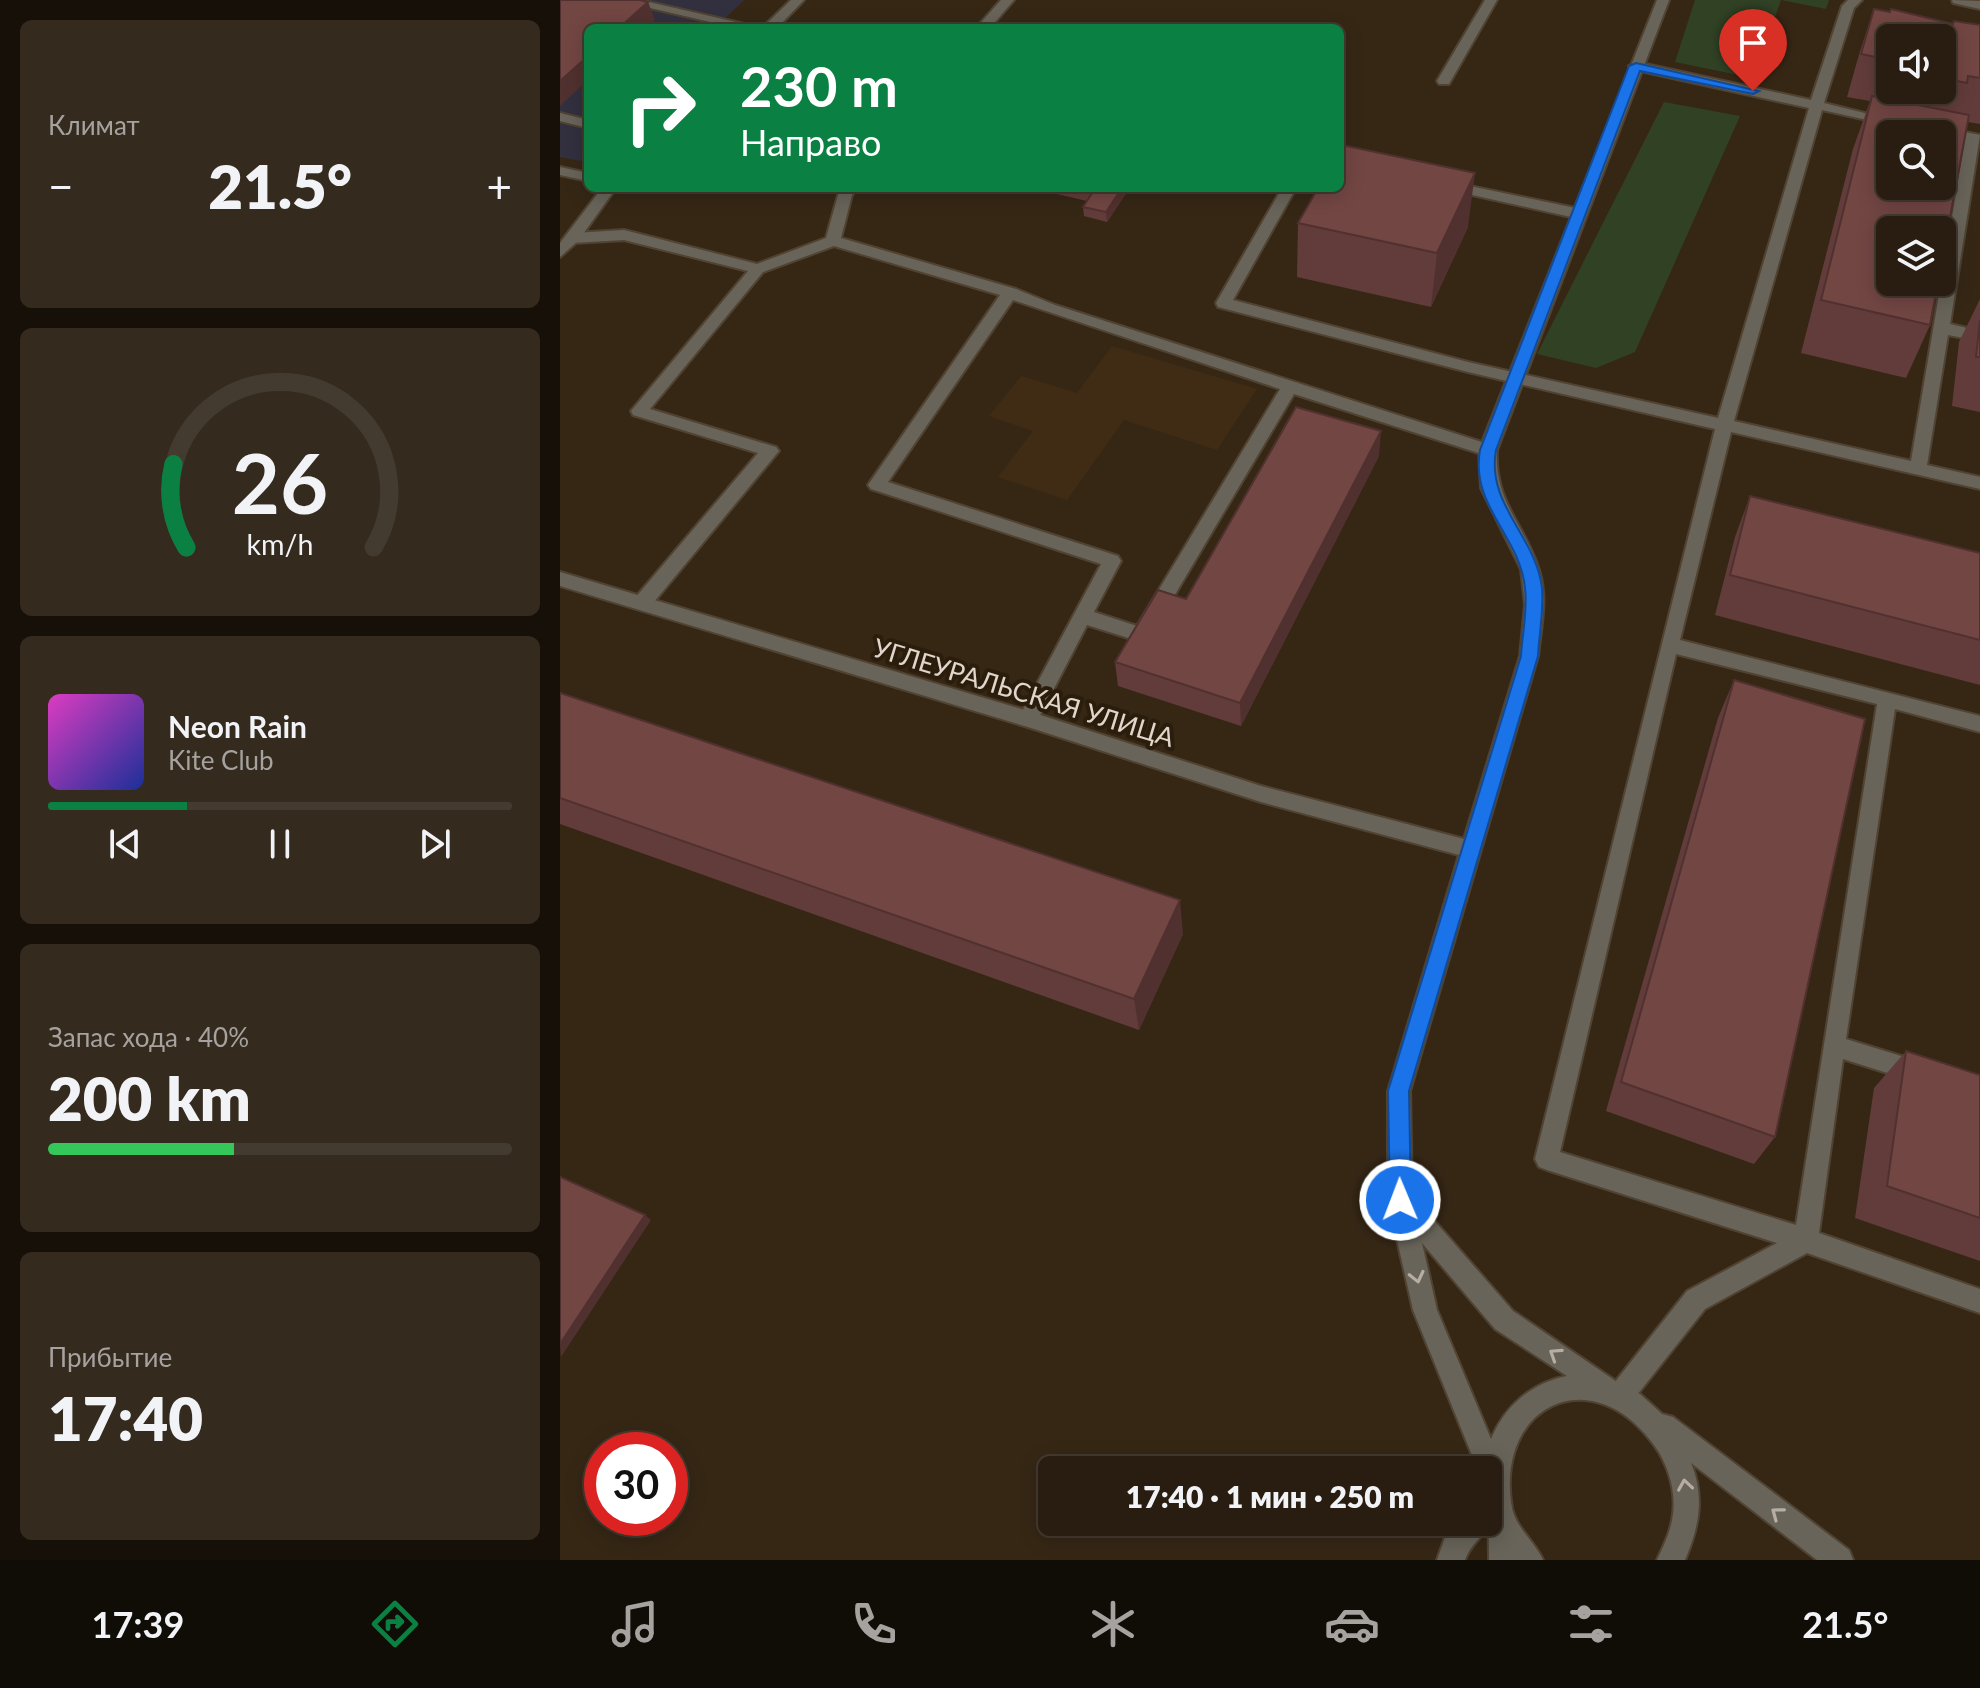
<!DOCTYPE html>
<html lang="ru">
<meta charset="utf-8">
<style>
:root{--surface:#281d10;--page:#342a1e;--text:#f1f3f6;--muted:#a5a29f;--line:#443b30;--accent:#0b8043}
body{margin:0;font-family:Lato,sans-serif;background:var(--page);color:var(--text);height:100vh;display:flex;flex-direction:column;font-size:30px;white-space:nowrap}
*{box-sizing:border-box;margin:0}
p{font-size:26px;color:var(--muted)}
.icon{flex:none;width:44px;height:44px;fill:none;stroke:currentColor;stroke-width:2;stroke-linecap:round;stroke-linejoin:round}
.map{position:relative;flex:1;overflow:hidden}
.drawer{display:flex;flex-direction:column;gap:20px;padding:20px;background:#161009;width:560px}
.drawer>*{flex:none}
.banner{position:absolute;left:24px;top:24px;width:760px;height:168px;border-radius:12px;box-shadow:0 4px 20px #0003,0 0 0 2px var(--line);background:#0b8043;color:#fff;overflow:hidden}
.controls{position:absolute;left:1316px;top:24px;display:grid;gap:16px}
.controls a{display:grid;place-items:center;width:80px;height:80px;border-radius:12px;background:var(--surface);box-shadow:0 4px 20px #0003,0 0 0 2px var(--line);font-size:40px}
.speed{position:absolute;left:24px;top:1432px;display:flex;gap:16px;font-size:40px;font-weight:700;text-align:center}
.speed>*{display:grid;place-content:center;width:104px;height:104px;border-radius:50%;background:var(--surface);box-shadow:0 4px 20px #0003,0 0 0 2px var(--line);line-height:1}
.speed .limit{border:12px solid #d22;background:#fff;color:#111}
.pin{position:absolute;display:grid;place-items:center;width:68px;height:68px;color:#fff;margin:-82px -34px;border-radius:50% 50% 50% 0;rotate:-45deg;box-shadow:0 0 8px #0007}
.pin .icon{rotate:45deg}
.me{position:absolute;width:88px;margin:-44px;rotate:359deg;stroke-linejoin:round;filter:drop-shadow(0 0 6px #0008)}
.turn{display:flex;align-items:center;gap:28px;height:168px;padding:0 24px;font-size:36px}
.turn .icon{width:104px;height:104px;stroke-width:2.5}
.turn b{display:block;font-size:56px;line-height:68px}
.big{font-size:60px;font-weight:800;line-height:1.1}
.drawer .widget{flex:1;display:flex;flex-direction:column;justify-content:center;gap:12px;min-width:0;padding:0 28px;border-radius:12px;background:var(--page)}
.drawer .dial{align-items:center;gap:0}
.dial svg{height:208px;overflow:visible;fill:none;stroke:var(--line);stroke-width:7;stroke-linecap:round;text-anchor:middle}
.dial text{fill:var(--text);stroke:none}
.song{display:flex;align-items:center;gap:24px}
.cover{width:96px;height:96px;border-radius:12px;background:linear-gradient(135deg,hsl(310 70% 55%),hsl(230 70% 35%))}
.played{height:8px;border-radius:4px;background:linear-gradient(90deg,var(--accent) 30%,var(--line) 30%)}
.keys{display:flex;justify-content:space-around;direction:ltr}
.heat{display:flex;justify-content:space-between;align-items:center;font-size:44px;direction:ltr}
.charge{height:12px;border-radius:6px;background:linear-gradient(90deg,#34c759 40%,var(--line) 0)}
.trip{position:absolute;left:478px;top:1456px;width:464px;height:80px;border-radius:12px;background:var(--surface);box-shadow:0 4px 20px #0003,0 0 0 2px var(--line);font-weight:800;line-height:80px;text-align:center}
.tabs{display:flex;height:128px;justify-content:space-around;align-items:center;background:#100c06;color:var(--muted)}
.tabs .icon{width:56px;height:56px}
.tabs .current{color:var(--accent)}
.tabs b{font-size:36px;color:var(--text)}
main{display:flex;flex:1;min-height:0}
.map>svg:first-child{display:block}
</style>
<main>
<section class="drawer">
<div class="widget"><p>Климат</p>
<div class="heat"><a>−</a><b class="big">21.5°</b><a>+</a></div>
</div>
<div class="widget dial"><svg viewBox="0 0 100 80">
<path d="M14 69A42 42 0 1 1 86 69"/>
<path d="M14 69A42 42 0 0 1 9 37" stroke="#0b8043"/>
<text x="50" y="56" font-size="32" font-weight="700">26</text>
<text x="50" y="72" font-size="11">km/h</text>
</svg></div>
<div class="widget">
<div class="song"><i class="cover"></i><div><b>Neon Rain</b><p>Kite Club</p></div></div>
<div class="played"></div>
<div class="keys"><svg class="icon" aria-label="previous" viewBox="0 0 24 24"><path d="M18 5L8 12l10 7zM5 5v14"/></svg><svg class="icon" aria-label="pause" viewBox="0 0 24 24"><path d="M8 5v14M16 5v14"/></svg><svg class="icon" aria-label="next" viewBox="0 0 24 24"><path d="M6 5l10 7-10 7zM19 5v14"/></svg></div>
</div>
<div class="widget"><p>Запас хода · 40%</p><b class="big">200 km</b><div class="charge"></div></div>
<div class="widget"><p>Прибытие</p><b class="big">17:40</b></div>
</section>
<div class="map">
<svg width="1420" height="1560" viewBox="0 0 1420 1560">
<rect width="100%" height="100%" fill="#362715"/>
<path fill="#322f3f" d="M 0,0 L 184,0 L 155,28 L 28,28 L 28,153 L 20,161 L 0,157 Z"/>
<path fill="#402c15" d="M 552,346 L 697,389 L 657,450 L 564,420 L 507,500 L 438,477 L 473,431 L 429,416 L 461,376 L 517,393 Z"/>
<path fill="#304124" d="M 1135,0 L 1269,0 L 1266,9 L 1221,0 L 1193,78 L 1115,62 Z
M 1104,102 L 1180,116 L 1075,352 L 1036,368 L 977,354 Z"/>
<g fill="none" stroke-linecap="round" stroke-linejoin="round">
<defs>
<path id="service" d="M 56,0 L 80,0 L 202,28 L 176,28 Z
M 441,0 L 454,0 L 430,28 L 416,28 Z
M 925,0 L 937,0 L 889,84 L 879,84 L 877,81 Z
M 1288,0 L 1302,0 L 1294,8 L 1264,103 L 1337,121 L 1330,125 L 1262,110 L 1174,421 L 1351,461 L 1405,140 L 1374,131 L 1381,127 L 1420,135 L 1390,324 L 1420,331 L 1420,341 L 1388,335 L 1367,465 L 1420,477 L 1420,489 L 1171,432 L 1120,640 L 1420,716 L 1420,732 L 1335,709 L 1286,1039 L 1367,1064 L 1370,1072 L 1367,1080 L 1359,1083 L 1283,1059 L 1259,1233 L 1420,1289 L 1420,1313 L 1247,1253 L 1145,1309 L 1069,1405 L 1060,1409 L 1051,1405 L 1047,1396 L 1051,1387 L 1127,1291 L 1217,1243 L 987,1170 L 979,1167 L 975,1159 L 1155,429 L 908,372 L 658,307 L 656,303 L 722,188 L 736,188 L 673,300 L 908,362 L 1158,418 L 1249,108 L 1076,70 L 1069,66 L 1076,62 L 1251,100 L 1282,6 ZM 1116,654 L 1317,704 L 1236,1225 L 1000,1152 Z
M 0,113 L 28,120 L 28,128 L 0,121 Z
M 0,167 L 28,173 L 28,181 L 0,175 Z
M 886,181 L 1020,209 L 1027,214 L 1020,219 L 881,188 L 881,182 Z
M 283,188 L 297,188 L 292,195 L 281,238 L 456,289 L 495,305 L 934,446 L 937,450 L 928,456 L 734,394 L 588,640 L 581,642 L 527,625 L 475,725 L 461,725 L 458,719 L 541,564 L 311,489 L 308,485 L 440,295 L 274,246 L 203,272 L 90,409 L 216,447 L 219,451 L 89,608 L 75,608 L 73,603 L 75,598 L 198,453 L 73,415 L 71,411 L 188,271 L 64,240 L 13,243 L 5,238 L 13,233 L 64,230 L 197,264 L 266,238 L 278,195 ZM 453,300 L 720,389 L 577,626 L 534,612 L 561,561 L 558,556 L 328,482 Z
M 928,1516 L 930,1522 C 924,1537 910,1544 905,1560 L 877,1560 L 888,1529 L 897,1522 L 928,1522 Z"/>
<path id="minor" d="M 231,0 L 244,0 L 217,28 L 202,28 Z
M 1097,0 L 1109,0 L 937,450 C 934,503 965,524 979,570 C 988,598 981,627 978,656 L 850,1091 L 852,1195 L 953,1311 L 1060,1384 L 1080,1394 L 1102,1414 L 1113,1417 L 1289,1550 L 1293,1560 L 1257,1560 L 1131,1463 C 1145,1497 1139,1527 1125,1560 L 1097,1560 C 1104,1545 1111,1531 1113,1514 C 1116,1490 1108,1464 1094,1445 C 1031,1358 934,1406 952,1508 C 956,1528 975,1542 983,1560 L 929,1560 L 928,1470 L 918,1470 L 853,1310 L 828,1200 L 828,1091 L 899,855 L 701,802 L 468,727 L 0,586 L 0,572 L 468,711 L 701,786 L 904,839 L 960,656 L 965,605 L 961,569 L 921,488 L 919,450 ZM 862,1243 L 935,1329 L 1007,1376 C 971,1383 945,1406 931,1439 L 877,1310 Z
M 1392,0 L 1420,1 L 1420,9 L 1393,3 Z
M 42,188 L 56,188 L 18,241 L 0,257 L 0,243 Z"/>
</defs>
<use href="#service" stroke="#514332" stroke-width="4"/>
<use href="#minor" stroke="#514332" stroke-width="4"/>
<use href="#service" fill="#68645a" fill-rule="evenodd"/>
<use href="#minor" fill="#68645a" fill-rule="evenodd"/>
</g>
<path fill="#623c3a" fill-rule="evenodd" d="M 1314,9 L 1393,24 L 1420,25 L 1420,124 L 1408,122 L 1370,325 L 1346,378 L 1241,353 L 1293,149 L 1310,101 L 1287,97 L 1300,51 ZM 1330,38 L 1382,38 L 1382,90 L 1330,90 Z
M 471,188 L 569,188 L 569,189 L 547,222 L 524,216 L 523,207 L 527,201 Z
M 738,223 L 908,227 L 871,307 L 737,277 Z
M 1420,299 L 1420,412 L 1392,406 L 1399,342 Z
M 819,456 L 681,726 L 558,686 L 555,662 L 626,599 Z
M 1190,496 L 1420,553 L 1420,685 L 1155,615 L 1175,537 Z
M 1174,680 L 1215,1137 L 1194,1164 L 1046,1111 L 1158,718 Z
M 0,693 L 623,934 L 579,1030 L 0,824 Z
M 1346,1051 L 1420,1075 L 1420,1261 L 1295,1218 L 1314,1088 Z"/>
<path fill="#50312f" d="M 88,2 L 95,20 L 85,28 L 59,28 Z
M 28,56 L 28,80 L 0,106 L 0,81 Z
M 915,173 L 908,227 L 871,307 L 877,253 Z
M 562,188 L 569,189 L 547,222 L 546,212 Z
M 821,431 L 819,456 L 681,726 L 680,703 Z
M 620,900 L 623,934 L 579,1030 L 574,999 Z
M 85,1215 L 91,1220 L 1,1357 L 0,1344 Z"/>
<path fill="#724643" stroke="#50312f" stroke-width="2" fill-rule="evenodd" d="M 0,0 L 80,0 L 88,2 L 59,28 L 28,28 L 28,56 L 0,81 Z
M 1314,9 L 1330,12 L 1331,9 L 1393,24 L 1394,21 L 1420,25 L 1420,78 L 1408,76 L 1407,83 L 1382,78 L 1382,38 L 1330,38 L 1330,60 L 1301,54 Z
M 1312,96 L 1409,115 L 1382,260 L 1382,230 L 1330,230 L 1330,282 L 1378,282 L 1370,325 L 1261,300 ZM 1330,134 L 1382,134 L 1382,186 L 1330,186 Z
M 782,145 L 915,173 L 877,253 L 738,223 L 758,188 L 780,188 L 780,149 Z
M 509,188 L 562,188 L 546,212 L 523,207 L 532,193 Z
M 1420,320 L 1420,357 L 1416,357 Z
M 736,407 L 821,431 L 680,703 L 555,662 L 598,590 L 626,599 Z
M 1190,496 L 1420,553 L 1420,640 L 1170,575 Z
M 1174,680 L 1305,719 L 1215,1137 L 1061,1082 Z
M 0,693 L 620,900 L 574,999 L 0,798 Z
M 1346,1051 L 1420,1075 L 1420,1218 L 1327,1186 Z
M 0,1177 L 85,1215 L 0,1344 Z"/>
<defs><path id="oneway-chevron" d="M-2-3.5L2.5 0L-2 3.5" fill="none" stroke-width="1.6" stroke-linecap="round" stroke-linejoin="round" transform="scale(2)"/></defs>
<g stroke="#b6aea3">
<use href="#oneway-chevron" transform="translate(857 1277) rotate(77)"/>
<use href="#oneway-chevron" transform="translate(995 1354) rotate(-147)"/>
<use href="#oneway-chevron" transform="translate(1125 1485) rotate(-99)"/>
<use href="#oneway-chevron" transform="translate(1217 1513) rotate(-143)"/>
</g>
<path fill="#1a73e8" stroke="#114b97" stroke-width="2" d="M 1076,63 L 1199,91 L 1193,94 L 1080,71 L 936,450 C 926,505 976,536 982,588 C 984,610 979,635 978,656 L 849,1091 L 851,1200 L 848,1208 L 840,1211 L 833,1208 L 830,1200 L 828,1091 L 961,656 C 962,635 968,610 965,588 C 960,536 910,506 920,450 L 1069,66 Z"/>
<g text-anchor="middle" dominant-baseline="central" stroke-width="8" stroke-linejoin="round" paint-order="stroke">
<g font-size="26" fill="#e0d6cb" stroke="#2b1d0c">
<text transform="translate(464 692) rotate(17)">УГЛЕУРАЛЬСКАЯ УЛИЦА</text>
</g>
</g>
</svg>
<div class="controls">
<a><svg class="icon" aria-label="sound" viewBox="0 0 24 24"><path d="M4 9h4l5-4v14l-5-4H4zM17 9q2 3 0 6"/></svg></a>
<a><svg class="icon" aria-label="search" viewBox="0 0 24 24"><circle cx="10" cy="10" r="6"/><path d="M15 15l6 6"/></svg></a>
<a><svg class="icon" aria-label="layers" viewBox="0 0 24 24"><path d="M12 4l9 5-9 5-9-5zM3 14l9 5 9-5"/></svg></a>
</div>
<div class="speed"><div class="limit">30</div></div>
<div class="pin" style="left:1193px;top:91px;background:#d93025"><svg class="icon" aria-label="arrive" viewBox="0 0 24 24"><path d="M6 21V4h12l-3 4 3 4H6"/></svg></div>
<svg class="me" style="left:840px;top:1200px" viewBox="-20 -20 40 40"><circle r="17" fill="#1a73e8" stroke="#fff" stroke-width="3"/><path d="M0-11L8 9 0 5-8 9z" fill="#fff"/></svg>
<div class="trip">17:40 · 1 мин · 250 m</div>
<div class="banner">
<div class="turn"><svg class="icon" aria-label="right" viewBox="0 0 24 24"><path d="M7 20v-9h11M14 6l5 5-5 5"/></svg><div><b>230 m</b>Направо</div></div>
</div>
</div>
</main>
<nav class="tabs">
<b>17:39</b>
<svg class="icon current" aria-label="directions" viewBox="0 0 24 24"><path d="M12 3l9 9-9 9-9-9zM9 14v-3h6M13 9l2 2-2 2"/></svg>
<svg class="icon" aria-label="music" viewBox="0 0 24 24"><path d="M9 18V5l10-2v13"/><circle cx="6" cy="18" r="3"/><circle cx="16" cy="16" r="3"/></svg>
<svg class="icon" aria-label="phone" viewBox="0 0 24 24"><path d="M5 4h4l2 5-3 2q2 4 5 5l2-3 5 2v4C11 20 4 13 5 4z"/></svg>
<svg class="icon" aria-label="climate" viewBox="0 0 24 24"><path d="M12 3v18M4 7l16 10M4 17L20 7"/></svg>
<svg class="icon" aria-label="car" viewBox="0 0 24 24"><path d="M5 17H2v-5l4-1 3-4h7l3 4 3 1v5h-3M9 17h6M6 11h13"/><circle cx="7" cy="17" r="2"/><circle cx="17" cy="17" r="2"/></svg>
<svg class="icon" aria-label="filters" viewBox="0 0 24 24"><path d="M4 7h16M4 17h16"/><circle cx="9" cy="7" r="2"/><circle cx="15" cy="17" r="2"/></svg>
<b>21.5°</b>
</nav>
